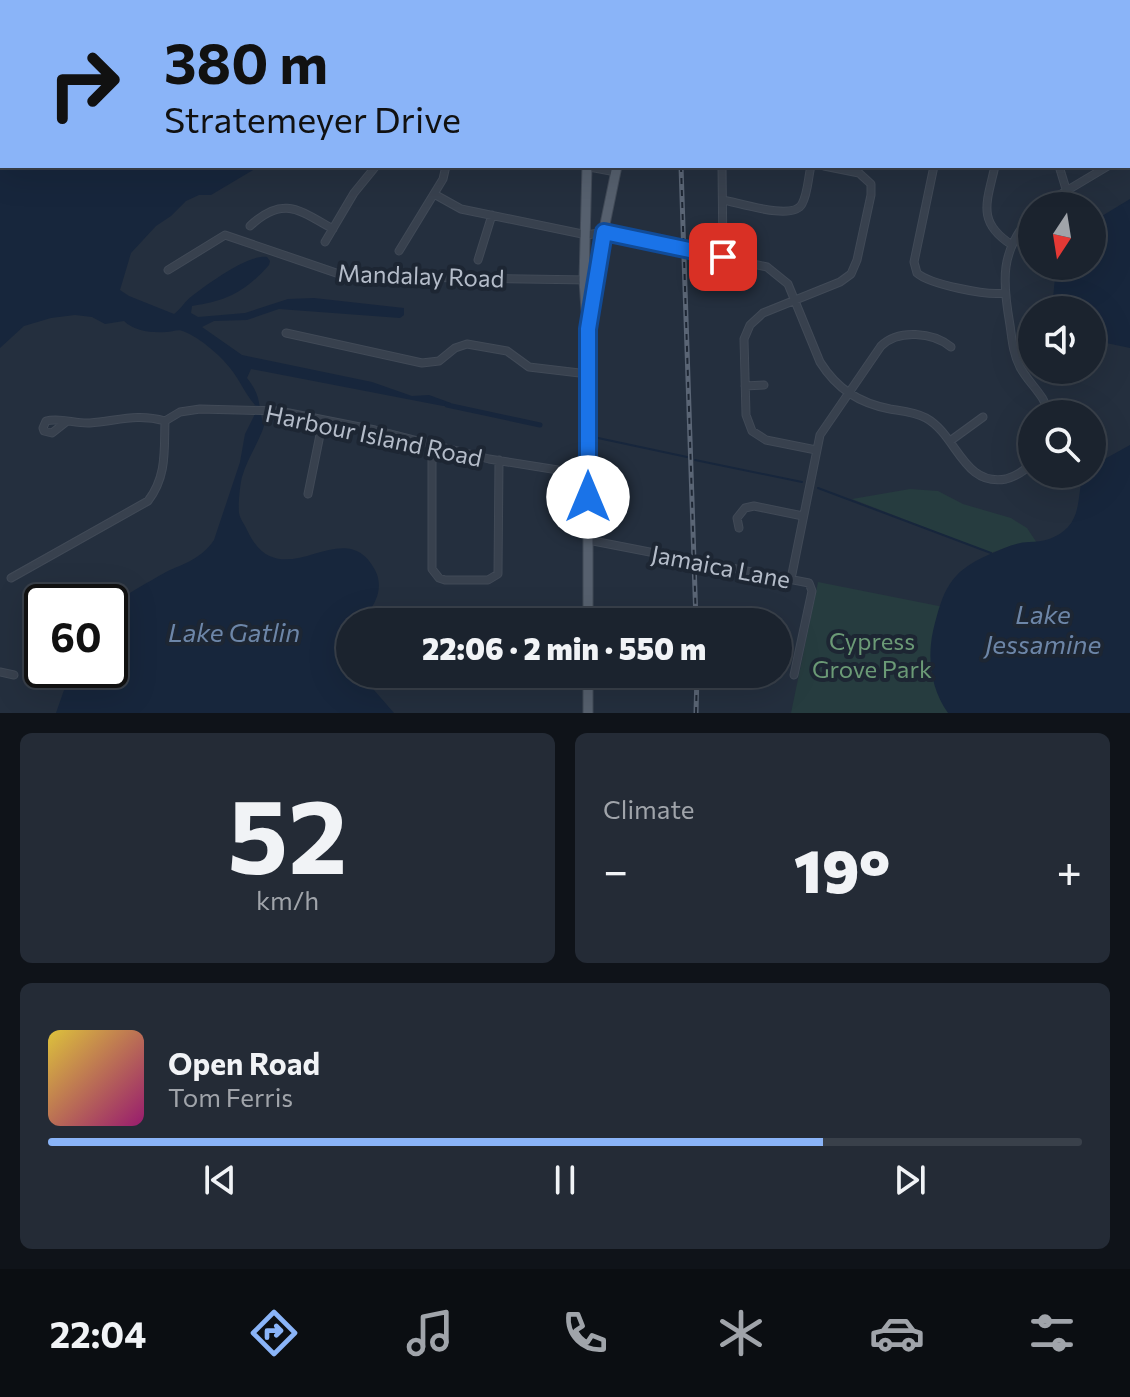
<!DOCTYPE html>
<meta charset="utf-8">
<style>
:root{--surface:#1b232e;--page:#242b36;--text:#f1f3f6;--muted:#a0a4aa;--line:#39404a;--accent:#8ab4f8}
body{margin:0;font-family:Commissioner,sans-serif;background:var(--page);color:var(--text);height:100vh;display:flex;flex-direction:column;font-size:30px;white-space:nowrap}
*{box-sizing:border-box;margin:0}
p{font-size:26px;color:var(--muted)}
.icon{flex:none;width:44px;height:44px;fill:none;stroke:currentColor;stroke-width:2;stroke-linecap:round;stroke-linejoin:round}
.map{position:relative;height:713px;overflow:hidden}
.drawer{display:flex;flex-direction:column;gap:20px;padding:20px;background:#0f1319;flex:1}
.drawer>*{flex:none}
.top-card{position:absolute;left:0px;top:0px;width:1130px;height:168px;box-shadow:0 8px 32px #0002,0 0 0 2px var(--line);background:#8ab4f8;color:#111;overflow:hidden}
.needle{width:52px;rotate:192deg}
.tools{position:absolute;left:1018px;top:192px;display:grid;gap:16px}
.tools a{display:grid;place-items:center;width:88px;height:88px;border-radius:50%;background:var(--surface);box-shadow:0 8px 32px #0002,0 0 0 2px var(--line);font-size:40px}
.speed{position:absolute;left:24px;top:584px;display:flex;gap:16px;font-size:40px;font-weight:700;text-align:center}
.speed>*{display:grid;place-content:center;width:104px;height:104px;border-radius:50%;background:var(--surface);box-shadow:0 8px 32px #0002,0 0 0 2px var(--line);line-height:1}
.speed .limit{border:4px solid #111;border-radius:12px;background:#fff;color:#111}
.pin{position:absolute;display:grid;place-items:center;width:68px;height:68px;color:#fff;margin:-34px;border-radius:16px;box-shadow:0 4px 12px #0006}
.me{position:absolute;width:88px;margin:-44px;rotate:0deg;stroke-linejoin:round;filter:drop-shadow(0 0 6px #0008)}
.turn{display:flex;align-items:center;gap:28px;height:168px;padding:0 32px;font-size:36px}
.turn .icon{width:104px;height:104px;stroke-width:2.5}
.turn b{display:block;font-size:56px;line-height:68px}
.big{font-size:60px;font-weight:800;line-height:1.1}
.drawer .tile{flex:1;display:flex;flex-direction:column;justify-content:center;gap:12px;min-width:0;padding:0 28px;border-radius:12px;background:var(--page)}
.drawer .dial{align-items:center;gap:0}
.dial b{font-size:104px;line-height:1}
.song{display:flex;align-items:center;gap:24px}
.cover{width:96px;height:96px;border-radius:12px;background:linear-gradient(135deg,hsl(50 70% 55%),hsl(320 70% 35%))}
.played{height:8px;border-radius:4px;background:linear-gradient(90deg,var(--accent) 75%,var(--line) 75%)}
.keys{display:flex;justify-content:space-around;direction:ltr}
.heat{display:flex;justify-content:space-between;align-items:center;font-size:44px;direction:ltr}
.drawer .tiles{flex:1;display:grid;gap:20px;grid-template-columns:1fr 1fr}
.tile:last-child{grid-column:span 2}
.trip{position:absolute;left:336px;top:608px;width:456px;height:80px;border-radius:40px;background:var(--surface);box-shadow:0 8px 32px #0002,0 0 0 2px var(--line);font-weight:800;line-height:80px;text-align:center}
.menu{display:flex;height:128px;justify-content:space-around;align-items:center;background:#0b0e12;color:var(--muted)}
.menu .icon{width:56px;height:56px}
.menu .current{color:var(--accent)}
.menu b{font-size:36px;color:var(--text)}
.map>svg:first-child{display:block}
</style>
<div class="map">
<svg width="1130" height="713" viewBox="0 0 1130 713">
<rect width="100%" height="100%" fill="#242f3e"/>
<path fill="#263c3f" d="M 910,489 L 938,491 L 963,504 L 1011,518 L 1027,528 L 1037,543 L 1013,545 L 991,553 L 852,499 Z
M 818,582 L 1100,638 L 1084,713 L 791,713 Z"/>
<path fill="#17263c" d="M 0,0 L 391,0 L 2,2 L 2,166 L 260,166 L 211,195 L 199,195 L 186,201 L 171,216 L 156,226 L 131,253 L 120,290 L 129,296 L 174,314 C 181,309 185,301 192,296 C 208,284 248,254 267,257 L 270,261 L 269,265 C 245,292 227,301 192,306 L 191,313 L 198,317 L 245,313 L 288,299 L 314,298 L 404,308 L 404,315 L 400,318 L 279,309 L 247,320 L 214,321 L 202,327 L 242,355 L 372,382 L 412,396 L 429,395 L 451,403 L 451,406 L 443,406 L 251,369 L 247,378 C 263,398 257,405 264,426 C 258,444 247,459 242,477 C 240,485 238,504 239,513 C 240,519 245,525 247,530 C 281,603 343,509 375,570 C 380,579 380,590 376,599 C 369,618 355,614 344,633 L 350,650 L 350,674 L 360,674 L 394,713 L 56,713 L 71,670 L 110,670 L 110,607 C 127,593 147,583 166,572 C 185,563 201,559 214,540 L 240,462 L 245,434 L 254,416 L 255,405 C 243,391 240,380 230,368 C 220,355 200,338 185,332 C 178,328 173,332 166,332 C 151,333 134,331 124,321 L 105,324 L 92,317 L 75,315 L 51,318 L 24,326 L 0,348 Z
M 1130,199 L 1130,348 L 1092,340 L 1092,310 L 1052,310 L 1056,266 L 1092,266 L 1092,222 Z
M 1130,445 L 1130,713 L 948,713 C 931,689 927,659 933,631 C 943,591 949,572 988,555 C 1001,550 1015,542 1029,542 C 1043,542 1058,538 1068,527 C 1081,513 1078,491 1083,474 L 1092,474 L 1092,466 Z"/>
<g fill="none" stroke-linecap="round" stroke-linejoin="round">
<path stroke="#17263c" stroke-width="2" d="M 598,438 L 687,457
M 695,460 L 802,482
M 818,488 L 991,553"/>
<path stroke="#17263c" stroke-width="5" d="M 447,405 L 540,425"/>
<defs>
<path id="minor" d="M 847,0 L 857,2
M 883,2 L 884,0
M 979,2 L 980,0
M 1128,55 L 1130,56
M 1128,101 L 1130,91
M 584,166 L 616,172
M 722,166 L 723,257
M 934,166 L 914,262 L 917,273 C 929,284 987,296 1004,293
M 995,166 C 987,202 976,222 1012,245
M 1059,166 L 1066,189
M 434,194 L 461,209 L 587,235 L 604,232 L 767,267 L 788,284 L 820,362 C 837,389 859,403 890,409 C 902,411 915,412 926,418 C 957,435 963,487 1006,479 C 1017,476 1025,471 1032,462
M 723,200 C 740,203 793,221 802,204 C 808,193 808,178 811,166
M 1041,206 L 1108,166
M 1032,215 C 1000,251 1002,280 1010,325 C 1012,339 1013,354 1020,367 C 1029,384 1045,395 1049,414
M 250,226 C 283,195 299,210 333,229
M 325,242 L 354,193 L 376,166
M 399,251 L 443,179 L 446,166
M 478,260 L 492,215
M 168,270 L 225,235 L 345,276 L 589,280
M 286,333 L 422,363 L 439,361 L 455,348 L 467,344 L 507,351 L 529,367 L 588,374
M 745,386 L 764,385
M 66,422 L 52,433 L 44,431 L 43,428 L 46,421 C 60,417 75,424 90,423 C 117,421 137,413 165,421 L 180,412 L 200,409 L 279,411 L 375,430 L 489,459 L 558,470 L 588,471
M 950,441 L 983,417
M 432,444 L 432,569 L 439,578 L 445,580 L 488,580 L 498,574 L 499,460
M 816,450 L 766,440 L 752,431 L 746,415 L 744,339 L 750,325 L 763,313 L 840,282 L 851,274 L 857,260 L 871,195 L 871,184 L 859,173 L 824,166
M 308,494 L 323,420
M 739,528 L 737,518 L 745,508 L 754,506 L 803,516
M 588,540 L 809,583 L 812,591 L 794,675
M 792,574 L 820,435 L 881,346 C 898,329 933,332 951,347
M 11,578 L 148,501 C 167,476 164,451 165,421
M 0,672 L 14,675
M 426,677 L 588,675"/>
<path id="major" d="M 571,0 L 571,2
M 649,2 L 649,0
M 586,310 L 584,280 L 587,166
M 588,622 L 588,329 L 597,263 L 617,166
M 588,713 L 588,674"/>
</defs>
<use href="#minor" stroke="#414a57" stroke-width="9"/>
<use href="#major" stroke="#414a57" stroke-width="11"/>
<use href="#minor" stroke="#38414e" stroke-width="7"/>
<use href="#major" stroke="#56606e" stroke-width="9"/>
<defs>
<path id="rail" d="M 678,0 L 678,2
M 681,166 L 696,622
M 696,713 L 697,674"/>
</defs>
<use href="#rail" stroke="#5a6575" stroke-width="5"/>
<use href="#rail" stroke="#1d2633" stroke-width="2" stroke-dasharray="6" stroke-linecap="butt"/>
</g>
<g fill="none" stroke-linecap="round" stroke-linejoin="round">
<defs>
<path id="route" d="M 588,497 L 588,329 L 604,232 L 723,257"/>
</defs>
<use href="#route" stroke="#114b97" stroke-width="20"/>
<use href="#route" stroke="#1a73e8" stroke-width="14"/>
</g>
<g text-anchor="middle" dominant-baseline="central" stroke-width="8" stroke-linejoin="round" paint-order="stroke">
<g font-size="24" fill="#b4bcc9" stroke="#1d2633">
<text transform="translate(421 275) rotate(2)">Mandalay Road</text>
<text transform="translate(374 435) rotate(12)">Harbour Island Road</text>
<text transform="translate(721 566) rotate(11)">Jamaica Lane</text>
</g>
<g font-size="24" fill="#6b9a76" stroke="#1d2633">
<text x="872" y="640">Cypress<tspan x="872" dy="28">Grove Park</tspan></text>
</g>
<g font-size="26" font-style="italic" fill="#6d86a8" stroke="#1d2633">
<text x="1043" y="613">Lake<tspan x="1043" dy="30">Jessamine</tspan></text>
<text x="234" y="631">Lake Gatlin</text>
</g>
</g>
</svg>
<div class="tools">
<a><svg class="needle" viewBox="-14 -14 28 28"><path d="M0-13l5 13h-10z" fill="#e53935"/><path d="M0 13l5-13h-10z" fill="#a0a4aa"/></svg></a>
<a><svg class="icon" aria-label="sound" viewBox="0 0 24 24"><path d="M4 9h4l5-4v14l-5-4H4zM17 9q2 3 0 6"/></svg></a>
<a><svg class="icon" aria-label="search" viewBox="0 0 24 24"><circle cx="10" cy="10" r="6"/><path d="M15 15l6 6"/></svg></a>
</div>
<div class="speed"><div class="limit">60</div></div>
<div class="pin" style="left:723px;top:257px;background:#d93025"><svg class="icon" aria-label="arrive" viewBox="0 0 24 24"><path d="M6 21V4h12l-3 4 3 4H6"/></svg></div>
<svg class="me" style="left:588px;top:497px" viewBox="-20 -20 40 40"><circle r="19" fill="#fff"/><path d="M0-13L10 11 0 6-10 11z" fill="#1a73e8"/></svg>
<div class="trip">22:06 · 2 min · 550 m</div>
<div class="top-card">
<div class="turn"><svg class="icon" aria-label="right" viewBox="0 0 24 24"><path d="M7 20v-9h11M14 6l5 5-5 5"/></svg><div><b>380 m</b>Stratemeyer Drive</div></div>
</div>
</div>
<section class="drawer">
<div class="tiles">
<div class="tile dial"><b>52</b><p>km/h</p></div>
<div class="tile"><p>Climate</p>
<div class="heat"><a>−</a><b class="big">19°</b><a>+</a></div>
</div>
<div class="tile">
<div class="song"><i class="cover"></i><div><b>Open Road</b><p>Tom Ferris</p></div></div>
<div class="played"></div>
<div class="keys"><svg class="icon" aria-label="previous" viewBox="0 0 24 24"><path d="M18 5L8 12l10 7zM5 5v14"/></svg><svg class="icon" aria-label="pause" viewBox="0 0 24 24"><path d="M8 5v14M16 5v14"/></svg><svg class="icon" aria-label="next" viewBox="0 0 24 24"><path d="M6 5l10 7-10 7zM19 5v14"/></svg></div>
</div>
</div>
</section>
<nav class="menu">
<b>22:04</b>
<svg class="icon current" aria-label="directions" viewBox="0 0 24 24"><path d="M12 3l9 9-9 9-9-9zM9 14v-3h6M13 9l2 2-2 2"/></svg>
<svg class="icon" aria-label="music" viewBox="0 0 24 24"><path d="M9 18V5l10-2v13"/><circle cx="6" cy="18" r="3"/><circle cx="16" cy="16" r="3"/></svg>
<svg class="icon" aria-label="phone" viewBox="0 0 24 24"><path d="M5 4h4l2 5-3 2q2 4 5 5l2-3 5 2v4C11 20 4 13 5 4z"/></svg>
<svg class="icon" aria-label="climate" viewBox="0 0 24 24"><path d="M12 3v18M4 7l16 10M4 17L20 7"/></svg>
<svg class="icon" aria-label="car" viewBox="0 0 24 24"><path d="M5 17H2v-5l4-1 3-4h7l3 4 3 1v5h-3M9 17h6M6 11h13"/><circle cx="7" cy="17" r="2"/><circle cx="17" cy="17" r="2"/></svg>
<svg class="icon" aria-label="filters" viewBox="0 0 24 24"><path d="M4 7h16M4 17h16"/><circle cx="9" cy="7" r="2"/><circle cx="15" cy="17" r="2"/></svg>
</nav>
